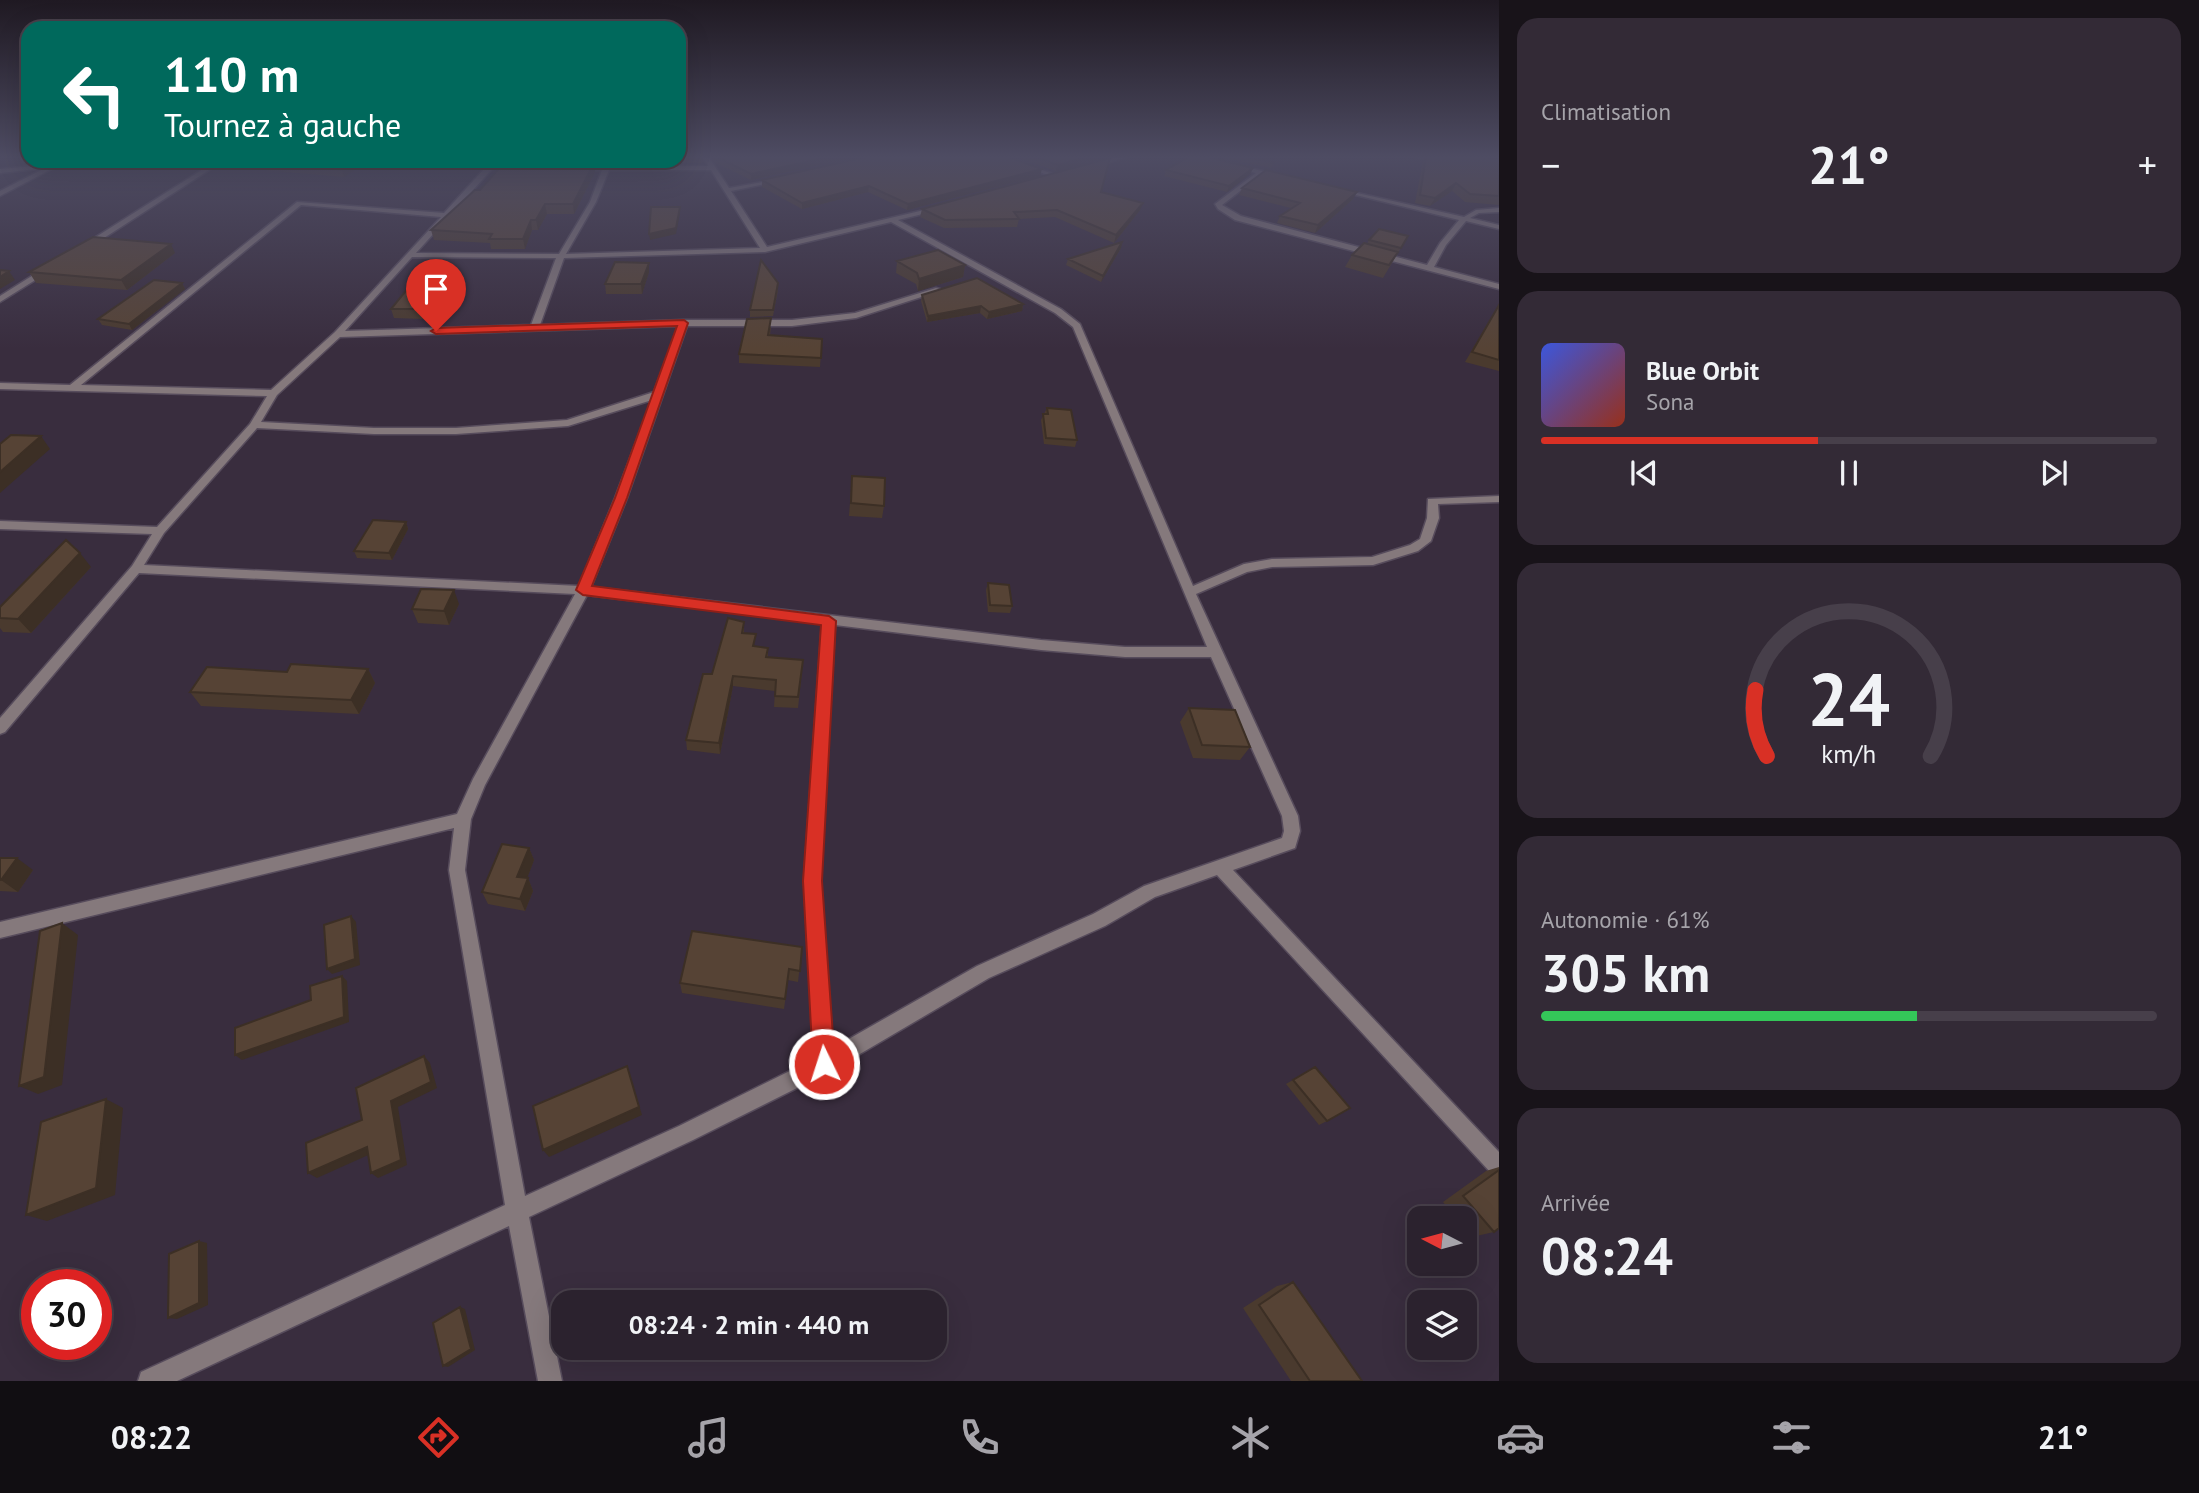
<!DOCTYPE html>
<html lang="fr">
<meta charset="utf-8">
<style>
:root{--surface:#2b222e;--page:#332a36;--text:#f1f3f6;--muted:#a6a4aa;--line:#473f4a;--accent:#d93025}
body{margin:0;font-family:"PT Sans",sans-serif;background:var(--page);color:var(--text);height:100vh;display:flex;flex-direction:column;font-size:26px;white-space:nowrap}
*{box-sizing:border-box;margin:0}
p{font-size:23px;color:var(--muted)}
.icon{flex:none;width:38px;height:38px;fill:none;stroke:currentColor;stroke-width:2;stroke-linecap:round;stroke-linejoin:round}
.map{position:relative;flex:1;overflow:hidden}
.panel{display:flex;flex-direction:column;gap:18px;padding:18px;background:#181319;width:700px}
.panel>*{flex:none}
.top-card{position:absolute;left:21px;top:21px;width:665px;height:147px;border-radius:21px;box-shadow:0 7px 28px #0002,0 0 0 2px var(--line);background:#00695c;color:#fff;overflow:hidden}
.needle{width:46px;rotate:276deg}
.fabs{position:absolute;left:1407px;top:1206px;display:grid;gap:14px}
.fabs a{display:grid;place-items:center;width:70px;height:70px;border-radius:14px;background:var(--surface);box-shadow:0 7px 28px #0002,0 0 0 2px var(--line);font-size:35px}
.speed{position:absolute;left:21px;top:1269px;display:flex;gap:14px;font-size:35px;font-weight:700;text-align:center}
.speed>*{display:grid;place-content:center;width:91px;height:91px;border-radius:50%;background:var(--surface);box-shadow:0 7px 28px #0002,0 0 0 2px var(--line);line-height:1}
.speed .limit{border:10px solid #d22;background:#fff;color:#111}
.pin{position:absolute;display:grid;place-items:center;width:60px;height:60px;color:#fff;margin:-72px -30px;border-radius:50% 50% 50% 0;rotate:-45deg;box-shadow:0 0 7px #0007}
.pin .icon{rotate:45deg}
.me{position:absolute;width:77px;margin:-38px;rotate:356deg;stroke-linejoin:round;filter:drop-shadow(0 0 5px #0008)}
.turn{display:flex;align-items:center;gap:24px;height:147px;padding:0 28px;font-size:32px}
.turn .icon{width:91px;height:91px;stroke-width:2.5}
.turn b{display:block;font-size:49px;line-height:60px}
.big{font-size:52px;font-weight:700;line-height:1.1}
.panel .widget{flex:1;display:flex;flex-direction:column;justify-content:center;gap:10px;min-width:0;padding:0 24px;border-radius:21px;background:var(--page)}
.panel .dial{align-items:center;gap:0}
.dial svg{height:182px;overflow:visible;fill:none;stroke:var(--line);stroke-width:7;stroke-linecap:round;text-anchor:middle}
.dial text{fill:var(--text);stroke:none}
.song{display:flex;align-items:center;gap:21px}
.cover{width:84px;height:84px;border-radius:10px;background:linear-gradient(135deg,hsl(230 70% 55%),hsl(10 70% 35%))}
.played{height:7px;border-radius:4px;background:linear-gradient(90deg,var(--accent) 45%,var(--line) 45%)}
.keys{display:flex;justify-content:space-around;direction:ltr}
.heat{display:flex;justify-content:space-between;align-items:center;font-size:38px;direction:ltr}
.charge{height:10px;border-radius:5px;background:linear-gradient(90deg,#34c759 61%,var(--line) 0)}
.trip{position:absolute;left:551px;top:1290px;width:396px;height:70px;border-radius:21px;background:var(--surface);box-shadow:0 7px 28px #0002,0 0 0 2px var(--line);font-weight:700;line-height:70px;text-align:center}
.tabs{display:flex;height:112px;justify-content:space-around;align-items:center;background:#110e12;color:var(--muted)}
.tabs .icon{width:49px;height:49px}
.tabs .active{color:var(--accent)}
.tabs b{font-size:32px;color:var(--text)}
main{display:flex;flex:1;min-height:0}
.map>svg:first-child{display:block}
</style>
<main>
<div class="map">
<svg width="1499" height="1381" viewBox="0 0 1499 1381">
<rect width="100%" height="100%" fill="#392d3e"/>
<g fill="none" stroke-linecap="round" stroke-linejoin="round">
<defs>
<path id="minor" d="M 702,156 L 708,156 L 729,188 L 780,179 L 780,181 L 731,191 L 767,247 L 937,207 L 939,210 L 898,220 L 1061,309 L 1080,324 L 1193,586 L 1244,564 L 1272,559 L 1372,557 L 1410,545 L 1420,539 L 1427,518 L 1428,499 L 1499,496 L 1499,502 L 1438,504 L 1439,518 L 1431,541 L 1418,551 L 1373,565 L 1272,567 L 1247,572 L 1196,594 L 1298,816 L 1300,831 L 1295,848 L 1233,870 L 1499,1152 L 1499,1177 L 1492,1174 L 1217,875 L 1155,897 L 1105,926 L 989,978 L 831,1071 L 693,1140 L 529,1217 L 562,1381 L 538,1381 L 509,1226 L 177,1381 L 138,1381 L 141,1372 L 505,1205 L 449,870 L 454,828 L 0,938 L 0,922 L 457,814 L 473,779 L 575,594 L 139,573 L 5,732 L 0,734 L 0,718 L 132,566 L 152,534 L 0,529 L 0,521 L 157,527 L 250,424 L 267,396 L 0,389 L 0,383 L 70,385 L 297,202 L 444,213 L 485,168 L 413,161 L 488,165 L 492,161 L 498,161 L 495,165 L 499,167 L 492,169 L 416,253 L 559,254 L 590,202 L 602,170 L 575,170 L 573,167 L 708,166 ZM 609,170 L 711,170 L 760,248 L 566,254 L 596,202 ZM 301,205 L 441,217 L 335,332 L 271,390 L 81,385 ZM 891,222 L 1055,313 L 1073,327 L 1207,647 L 1125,647 L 1041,640 L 591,587 L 627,498 L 687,326 L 792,326 L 856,318 L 943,290 L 936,288 L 855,313 L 792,320 L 684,320 L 540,325 L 564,258 L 765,252 ZM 412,257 L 556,258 L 531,325 L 345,331 ZM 679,326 L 654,392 L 567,420 L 456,428 L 374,428 L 261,422 L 277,395 L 340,337 ZM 652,400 L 615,498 L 579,586 L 144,565 L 164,533 L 257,428 L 374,434 L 456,434 L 568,426 ZM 587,595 L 822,623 L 804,881 L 814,1059 L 679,1126 L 525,1196 L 465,870 L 471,819 L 485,785 ZM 835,625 L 1041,650 L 1125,657 L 1211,657 L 1282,816 L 1284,831 L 1282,838 L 1144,886 L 1093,914 L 977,966 L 833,1048 L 820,881 Z
M 996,156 L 1005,156 L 1058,176 L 1053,177 Z
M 1120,156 L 1130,156 L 1091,168 L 1088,166 Z
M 1410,156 L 1432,156 L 1446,159 L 1443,161 Z
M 216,161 L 223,161 L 87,249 L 80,247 Z
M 57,164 L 55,167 L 0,173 L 0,169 Z
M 1234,164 L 1282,176 L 1279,178 L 1262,174 L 1222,205 L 1241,216 L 1427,265 L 1440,243 L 1459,220 L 1335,190 L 1335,188 L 1464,217 L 1476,210 L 1499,208 L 1499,212 L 1479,213 L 1470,218 L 1499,225 L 1499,229 L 1466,221 L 1446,245 L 1434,267 L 1499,284 L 1499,289 L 1235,220 L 1218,209 L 1215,204 L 1256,173 L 1232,167 Z
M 46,267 L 53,269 L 0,302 L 0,296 Z"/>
<path id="tertiary" d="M 59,161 L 67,161 L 0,196 L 0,191 Z"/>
</defs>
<use href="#minor" stroke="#574c5c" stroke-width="3"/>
<use href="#tertiary" stroke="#574c5c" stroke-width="3"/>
<use href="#minor" fill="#85797c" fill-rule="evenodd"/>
<use href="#tertiary" fill="#85797c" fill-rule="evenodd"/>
</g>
<path fill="#4a3a2e" d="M 679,156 L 703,157 L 703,163 L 679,163 Z
M 710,156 L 861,156 L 751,180 L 716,163 Z
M 1013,156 L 1102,156 L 1101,159 L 1056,171 Z
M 1214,156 L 1250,156 L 1274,163 L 1271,168 Z
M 1426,156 L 1464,156 L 1499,158 L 1499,205 L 1465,202 L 1452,191 L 1430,206 L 1415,203 L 1423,161 Z
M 1470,156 L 1499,156 L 1499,157 Z
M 264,161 L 368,161 L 344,177 L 263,170 L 260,163 Z
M 594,163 L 595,172 L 574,214 L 547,214 L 538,230 L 532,230 L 525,249 L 491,249 L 490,243 L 434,240 L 431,230 L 480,190 Z
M 1166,170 L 1251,173 L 1227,192 L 1164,176 Z
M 1040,176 L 907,210 L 868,192 L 802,209 L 762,187 L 762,180 Z
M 1242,188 L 1357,192 L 1353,199 L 1315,233 L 1277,223 L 1280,216 L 1291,208 L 1239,195 Z
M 1101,192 L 1140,210 L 1114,243 L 1055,217 L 1019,219 L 1017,227 L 944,228 L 920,217 L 922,209 Z
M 1408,236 L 1383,278 L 1345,267 L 1352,255 L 1367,244 L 1369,240 Z
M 1122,242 L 1121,248 L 1101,282 L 1066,265 L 1068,259 Z
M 175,253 L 127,290 L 36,283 L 29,272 Z
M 897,261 L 965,265 L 963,277 L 918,291 L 916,284 L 896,273 Z
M 649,272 L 642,294 L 606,294 L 605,284 Z
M 182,283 L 185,289 L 132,330 L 102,325 L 98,319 Z
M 441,284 L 444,293 L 423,319 L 394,318 L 391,309 Z
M 778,290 L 773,316 L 750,317 L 750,310 Z
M 922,295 L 1023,304 L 1022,311 L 987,319 L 980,313 L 927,322 L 921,301 Z
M 1499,304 L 1499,371 L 1465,362 Z
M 771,327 L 770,335 L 822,339 L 820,367 L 739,363 L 739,354 Z
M 1047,408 L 1077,440 L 1075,447 L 1044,444 L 1041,420 Z
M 852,476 L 884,506 L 882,518 L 849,516 Z
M 406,522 L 408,529 L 392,560 L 357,558 L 354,551 Z
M 91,567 L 31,633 L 3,632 L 0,628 L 0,607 Z
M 988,583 L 1012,606 L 1010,613 L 988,612 L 986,590 Z
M 459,604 L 449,625 L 418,623 L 412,609 Z
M 744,622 L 744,633 L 755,646 L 768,648 L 768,657 L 802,671 L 798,708 L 774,707 L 775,691 L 733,686 L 720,754 L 687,750 L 686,740 L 712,674 Z
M 368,669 L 375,683 L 359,714 L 201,706 L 190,692 L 287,672 Z
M 1189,708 L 1250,747 L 1240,760 L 1193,758 L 1180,722 Z
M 529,848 L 534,860 L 527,878 L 528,878 L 533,891 L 525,911 L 488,904 L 482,892 Z
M 0,858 L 33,870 L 18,892 L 0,891 Z
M 802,947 L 798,982 L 788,980 L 784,1009 L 682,993 L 680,983 Z
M 1315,1067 L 1327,1121 L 1319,1125 L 1286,1084 Z
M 1499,1167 L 1499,1228 L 1494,1232 L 1472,1237 L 1465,1228 L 1465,1218 L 1456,1218 L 1443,1202 L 1486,1171 Z
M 1293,1282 L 1362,1381 L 1291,1381 L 1243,1308 L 1277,1286 Z"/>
<path fill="#3c2f25" d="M 833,156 L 861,156 L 751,180 L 751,174 Z
M 1090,156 L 1102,156 L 1101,159 L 1056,171 L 1058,165 Z
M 356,161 L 368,161 L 344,177 L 342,170 Z
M 594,163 L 595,172 L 574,214 L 573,204 Z
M 1253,168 L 1251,173 L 1227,192 L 1229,186 Z
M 1042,169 L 1040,176 L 907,210 L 908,204 Z
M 1456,183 L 1452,191 L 1430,206 L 1435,198 Z
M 869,186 L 868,192 L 802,209 L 802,203 Z
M 1357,192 L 1353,199 L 1315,233 L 1318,225 Z
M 1143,203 L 1140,210 L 1114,243 L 1116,235 Z
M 545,204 L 547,214 L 538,230 L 536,220 Z
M 680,207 L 680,213 L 676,234 L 650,240 L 649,234 Z
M 531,220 L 532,230 L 525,249 L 523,239 Z
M 1122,242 L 1121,248 L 1101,282 L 1103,276 Z
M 171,244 L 175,253 L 127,290 L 121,280 Z
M 649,263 L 649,272 L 642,294 L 641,284 Z
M 965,265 L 963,277 L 918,291 L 919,279 Z
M 9,271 L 15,280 L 0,289 L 0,277 Z
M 182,283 L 185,289 L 132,330 L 129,324 Z
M 441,284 L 444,293 L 423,319 L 420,309 Z
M 1023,304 L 1022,311 L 987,319 L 989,312 Z
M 981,306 L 980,313 L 927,322 L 928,316 Z
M 41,436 L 50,449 L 0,493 L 0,472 Z
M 406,522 L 408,529 L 392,560 L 389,553 Z
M 80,553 L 91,567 L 31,633 L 18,619 Z
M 454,590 L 459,604 L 449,625 L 444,611 Z
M 368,669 L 375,683 L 359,714 L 351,700 Z
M 733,676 L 733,686 L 720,754 L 719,743 Z
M 529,848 L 534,860 L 523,889 L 517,877 Z
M 17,858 L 33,870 L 18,892 L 1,880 Z
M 528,878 L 533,891 L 525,911 L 520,899 Z
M 351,916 L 356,922 L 360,965 L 332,974 L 327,969 Z
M 62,923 L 78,935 L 62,1085 L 38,1094 L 19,1086 Z
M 342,976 L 347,981 L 349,1022 L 242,1060 L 235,1055 L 344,1017 Z
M 424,1056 L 430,1063 L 437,1088 L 398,1107 L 407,1165 L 378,1178 L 371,1173 L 391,1101 Z
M 627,1066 L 642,1115 L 549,1157 L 543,1150 Z
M 106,1099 L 123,1108 L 115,1195 L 47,1221 L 26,1215 Z
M 367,1147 L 375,1152 L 317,1178 L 308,1173 Z
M 199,1241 L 207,1243 L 208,1305 L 177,1319 L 168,1318 Z
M 460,1307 L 465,1309 L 475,1350 L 448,1367 L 443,1366 Z"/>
<path fill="#564335" stroke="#3c2f25" stroke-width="2" d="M 679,156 L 703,156 L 703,157 L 679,157 Z
M 715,156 L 833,156 L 751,174 Z
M 870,156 L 1006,156 L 1042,169 L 908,204 L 869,186 L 802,203 L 762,180 Z
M 1032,156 L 1090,156 L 1058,165 Z
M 1190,156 L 1205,156 L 1253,168 L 1229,186 L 1166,170 Z
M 1242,156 L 1250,156 L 1274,163 Z
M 1426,156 L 1464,156 L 1499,158 L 1499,196 L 1470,194 L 1456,183 L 1435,198 L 1420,195 Z
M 1110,158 L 1101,192 L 1143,203 L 1116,235 L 1057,210 L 1014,212 L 1019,219 L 945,220 L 922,209 Z
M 264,161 L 356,161 L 342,170 L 260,163 Z
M 504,163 L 594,163 L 573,204 L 545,204 L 536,220 L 531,220 L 523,239 L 489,239 L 492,234 L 431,230 L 475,190 L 480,190 Z
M 1266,170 L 1357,192 L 1318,225 L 1280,216 L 1300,203 L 1242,188 Z
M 651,207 L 680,207 L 676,228 L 649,234 Z
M 1379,229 L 1408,236 L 1401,248 L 1369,240 Z
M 93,237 L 171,244 L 121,280 L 29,272 Z
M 1122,242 L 1103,276 L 1068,259 Z
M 1364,243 L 1398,252 L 1389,265 L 1352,255 Z
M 938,250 L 965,265 L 919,279 L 917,273 L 897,261 Z
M 761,260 L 778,283 L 773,310 L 750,310 Z
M 615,262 L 649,263 L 641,284 L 605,284 Z
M 0,270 L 9,271 L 0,277 Z
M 977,278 L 1023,304 L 989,312 L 981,306 L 928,316 L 922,295 Z
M 154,280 L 182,283 L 129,324 L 98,319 Z
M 413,282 L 441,284 L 420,309 L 391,309 Z
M 1499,305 L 1499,360 L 1472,352 Z
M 771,318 L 768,335 L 822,339 L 821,358 L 739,354 L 747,319 Z
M 1047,408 L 1071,410 L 1077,440 L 1046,438 L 1043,414 L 1048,414 Z
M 11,435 L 41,436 L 0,472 L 0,444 Z
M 852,476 L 885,478 L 884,506 L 851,503 Z
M 373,520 L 406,522 L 389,553 L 354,551 Z
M 66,540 L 80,553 L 18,619 L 0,618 L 0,607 Z
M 988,583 L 1009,585 L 1012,606 L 990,605 Z
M 421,589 L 454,590 L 444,611 L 412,609 Z
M 728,618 L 744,622 L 742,633 L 756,634 L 753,646 L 768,648 L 766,657 L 803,660 L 798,697 L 775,696 L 776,680 L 733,676 L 719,743 L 686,740 L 703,674 L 712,674 Z
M 291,664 L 368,669 L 351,700 L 190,692 L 207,667 L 287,672 Z
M 1189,708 L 1235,710 L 1250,747 L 1202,745 Z
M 502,844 L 529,848 L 517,877 L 528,878 L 520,899 L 482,892 Z
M 0,858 L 17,858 L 1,880 L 0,880 Z
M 351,916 L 355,959 L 327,969 L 324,925 Z
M 62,923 L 44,1077 L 19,1086 L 40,931 Z
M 692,931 L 802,947 L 800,971 L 789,969 L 785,999 L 680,983 Z
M 342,976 L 344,1017 L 235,1055 L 235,1028 L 311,1000 L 310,986 Z
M 424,1056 L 431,1082 L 391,1101 L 401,1160 L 371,1173 L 367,1147 L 308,1173 L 306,1143 L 362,1120 L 356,1088 Z
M 627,1066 L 639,1107 L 543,1150 L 533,1106 Z
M 1315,1067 L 1350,1108 L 1327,1121 L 1293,1080 Z
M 106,1099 L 96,1188 L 26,1215 L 41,1122 Z
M 1499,1170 L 1499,1228 L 1494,1232 L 1463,1196 Z
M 199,1241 L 199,1303 L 168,1318 L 169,1254 Z
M 1293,1282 L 1362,1381 L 1310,1381 L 1259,1305 Z
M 460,1307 L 471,1349 L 443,1366 L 433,1323 Z"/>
<linearGradient id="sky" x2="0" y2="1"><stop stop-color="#1f1922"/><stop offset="0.45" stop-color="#4e4c63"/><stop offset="1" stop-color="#4e4c63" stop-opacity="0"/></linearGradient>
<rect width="1499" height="349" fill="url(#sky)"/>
<path fill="#d93025" stroke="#8d1f18" stroke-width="2" d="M 684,320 L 688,323 L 627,498 L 592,586 L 829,616 L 836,621 L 822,881 L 835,1064 L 832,1072 L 824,1075 L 816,1072 L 813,1064 L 803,881 L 821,625 L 583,595 L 576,590 L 615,498 L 677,326 L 436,334 L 431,331 L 436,328 Z"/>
</svg>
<div class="fabs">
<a><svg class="needle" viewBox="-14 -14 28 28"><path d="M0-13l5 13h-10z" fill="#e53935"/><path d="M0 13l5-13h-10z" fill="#a6a4aa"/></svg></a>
<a><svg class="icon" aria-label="layers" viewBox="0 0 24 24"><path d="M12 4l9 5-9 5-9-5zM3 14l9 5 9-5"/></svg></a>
</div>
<div class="speed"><div class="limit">30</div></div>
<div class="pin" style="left:436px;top:331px;background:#d93025"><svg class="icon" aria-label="arrive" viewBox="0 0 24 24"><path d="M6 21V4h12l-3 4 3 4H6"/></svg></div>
<svg class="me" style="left:824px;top:1064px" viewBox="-20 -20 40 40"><circle r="17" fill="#d93025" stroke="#fff" stroke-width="3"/><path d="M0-11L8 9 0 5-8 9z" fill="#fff"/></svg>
<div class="trip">08:24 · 2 min · 440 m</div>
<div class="top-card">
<div class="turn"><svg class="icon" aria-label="left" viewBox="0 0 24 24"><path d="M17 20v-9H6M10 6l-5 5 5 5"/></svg><div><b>110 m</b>Tournez à gauche</div></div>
</div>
</div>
<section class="panel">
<div class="widget"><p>Climatisation</p>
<div class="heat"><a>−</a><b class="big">21°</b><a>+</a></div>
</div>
<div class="widget">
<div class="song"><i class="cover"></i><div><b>Blue Orbit</b><p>Sona</p></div></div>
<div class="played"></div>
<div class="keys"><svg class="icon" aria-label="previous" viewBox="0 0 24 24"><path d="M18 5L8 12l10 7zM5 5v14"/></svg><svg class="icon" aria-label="pause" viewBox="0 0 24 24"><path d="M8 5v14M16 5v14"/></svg><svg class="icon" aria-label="next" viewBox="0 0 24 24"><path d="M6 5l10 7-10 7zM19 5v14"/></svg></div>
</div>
<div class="widget dial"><svg viewBox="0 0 100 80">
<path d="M14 69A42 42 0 1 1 86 69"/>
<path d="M14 69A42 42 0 0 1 9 40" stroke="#d93025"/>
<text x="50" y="56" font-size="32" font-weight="700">24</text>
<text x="50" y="72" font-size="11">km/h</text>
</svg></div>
<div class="widget"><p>Autonomie · 61%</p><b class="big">305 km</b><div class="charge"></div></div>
<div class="widget"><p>Arrivée</p><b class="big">08:24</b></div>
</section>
</main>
<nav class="tabs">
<b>08:22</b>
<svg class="icon active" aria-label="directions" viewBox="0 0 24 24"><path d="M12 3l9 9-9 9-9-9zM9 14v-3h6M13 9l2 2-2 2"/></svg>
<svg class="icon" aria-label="music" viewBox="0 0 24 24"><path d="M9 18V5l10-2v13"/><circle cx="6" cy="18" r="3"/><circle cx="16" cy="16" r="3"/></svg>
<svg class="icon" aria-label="phone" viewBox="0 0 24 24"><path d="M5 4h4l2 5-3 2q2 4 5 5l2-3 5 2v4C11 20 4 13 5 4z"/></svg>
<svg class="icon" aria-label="climate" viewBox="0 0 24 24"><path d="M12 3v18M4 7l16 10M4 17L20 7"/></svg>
<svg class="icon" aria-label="car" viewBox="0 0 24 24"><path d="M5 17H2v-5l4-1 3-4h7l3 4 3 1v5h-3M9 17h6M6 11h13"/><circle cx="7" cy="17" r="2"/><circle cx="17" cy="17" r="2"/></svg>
<svg class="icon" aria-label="filters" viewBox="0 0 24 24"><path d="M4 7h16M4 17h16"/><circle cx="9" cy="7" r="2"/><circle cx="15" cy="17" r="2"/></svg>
<b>21°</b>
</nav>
